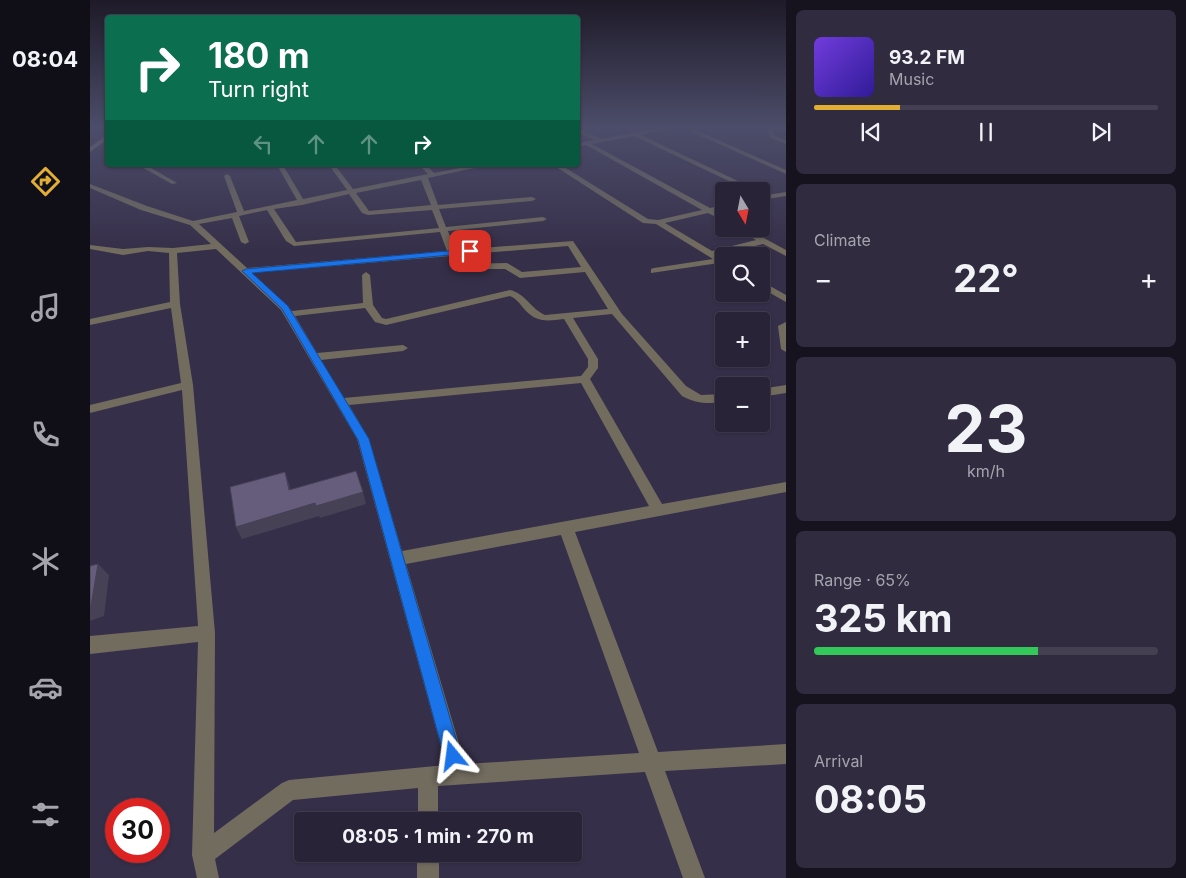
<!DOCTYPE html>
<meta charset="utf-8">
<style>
:root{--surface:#282337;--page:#302b3f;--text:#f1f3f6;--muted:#a5a4ad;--line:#444052;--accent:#e1af34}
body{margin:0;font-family:Inter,sans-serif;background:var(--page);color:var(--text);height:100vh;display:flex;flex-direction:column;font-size:19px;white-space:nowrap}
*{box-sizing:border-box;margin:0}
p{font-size:16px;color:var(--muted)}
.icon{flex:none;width:28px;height:28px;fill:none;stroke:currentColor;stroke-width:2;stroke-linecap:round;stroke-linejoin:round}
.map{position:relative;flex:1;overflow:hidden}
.sheet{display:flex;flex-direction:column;gap:10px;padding:10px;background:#16131e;width:400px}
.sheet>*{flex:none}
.guide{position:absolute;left:15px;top:15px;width:475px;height:152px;border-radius:5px;box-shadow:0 1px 4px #0004,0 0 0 1px var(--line);background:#0b6e4f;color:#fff;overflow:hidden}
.needle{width:32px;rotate:170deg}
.tools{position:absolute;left:625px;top:182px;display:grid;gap:10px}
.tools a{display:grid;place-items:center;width:55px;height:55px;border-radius:5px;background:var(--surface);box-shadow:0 1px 4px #0004,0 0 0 1px var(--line);font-size:25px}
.speed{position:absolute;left:15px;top:798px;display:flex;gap:10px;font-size:25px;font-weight:700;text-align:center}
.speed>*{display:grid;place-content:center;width:65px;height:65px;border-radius:50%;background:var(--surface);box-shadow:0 1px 4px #0004,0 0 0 1px var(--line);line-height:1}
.speed .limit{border:8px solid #d22;background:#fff;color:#111}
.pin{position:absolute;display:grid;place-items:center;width:42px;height:42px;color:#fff;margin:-21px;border-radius:10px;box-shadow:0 2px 8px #0006}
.me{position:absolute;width:55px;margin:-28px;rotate:344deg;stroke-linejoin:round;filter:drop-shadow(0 0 4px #0008)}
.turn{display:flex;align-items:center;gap:18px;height:105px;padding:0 20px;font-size:22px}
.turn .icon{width:65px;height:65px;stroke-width:2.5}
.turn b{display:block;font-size:35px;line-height:42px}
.lanes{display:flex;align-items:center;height:48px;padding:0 20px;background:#0003;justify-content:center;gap:25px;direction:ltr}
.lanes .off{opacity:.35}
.big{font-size:38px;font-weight:700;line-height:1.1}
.sheet .card{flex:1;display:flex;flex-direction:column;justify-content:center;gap:8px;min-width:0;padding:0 18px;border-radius:8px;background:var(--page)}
.sheet .dial{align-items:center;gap:0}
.dial b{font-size:65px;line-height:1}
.song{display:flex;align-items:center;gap:15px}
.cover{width:60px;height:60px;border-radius:8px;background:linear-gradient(135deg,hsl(260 70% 55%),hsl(250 70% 35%))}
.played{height:5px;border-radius:2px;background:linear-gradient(90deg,var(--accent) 25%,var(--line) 25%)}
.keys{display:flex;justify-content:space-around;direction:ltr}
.heat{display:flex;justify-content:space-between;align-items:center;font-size:28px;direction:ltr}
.charge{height:8px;border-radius:4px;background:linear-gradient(90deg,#34c759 65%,var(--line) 0)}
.trip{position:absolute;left:204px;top:812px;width:288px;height:50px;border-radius:5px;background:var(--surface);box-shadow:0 1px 4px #0004,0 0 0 1px var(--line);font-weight:700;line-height:50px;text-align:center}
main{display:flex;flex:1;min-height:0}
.dock{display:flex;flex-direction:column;width:90px;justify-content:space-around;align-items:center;background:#100e16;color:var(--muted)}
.dock .icon{width:35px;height:35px}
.dock .on{color:var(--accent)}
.dock b{font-size:22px;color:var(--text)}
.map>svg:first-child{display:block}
</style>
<main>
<nav class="dock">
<b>08:04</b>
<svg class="icon on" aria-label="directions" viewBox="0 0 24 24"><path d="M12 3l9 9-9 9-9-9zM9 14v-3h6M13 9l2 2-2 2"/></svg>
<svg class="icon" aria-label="music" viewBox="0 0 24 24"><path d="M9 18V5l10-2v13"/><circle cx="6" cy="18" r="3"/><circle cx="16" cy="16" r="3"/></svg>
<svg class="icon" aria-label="phone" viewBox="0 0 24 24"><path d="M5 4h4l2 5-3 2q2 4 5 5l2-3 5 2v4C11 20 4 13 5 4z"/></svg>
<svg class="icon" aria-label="climate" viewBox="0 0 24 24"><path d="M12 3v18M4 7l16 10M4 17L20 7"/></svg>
<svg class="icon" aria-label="car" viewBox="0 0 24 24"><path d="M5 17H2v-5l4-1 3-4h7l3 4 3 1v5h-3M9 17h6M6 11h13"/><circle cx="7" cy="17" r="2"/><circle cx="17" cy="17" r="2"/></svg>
<svg class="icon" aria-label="filters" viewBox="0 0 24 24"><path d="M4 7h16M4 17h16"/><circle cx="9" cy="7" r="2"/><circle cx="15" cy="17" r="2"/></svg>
</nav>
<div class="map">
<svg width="696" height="878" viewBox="0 0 696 878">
<rect width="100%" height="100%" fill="#362f49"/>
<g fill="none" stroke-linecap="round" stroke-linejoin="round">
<path fill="#726c5f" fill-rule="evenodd" d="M 571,127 L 585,127 L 551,135 L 669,191 L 660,191 L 544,136 L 502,144 L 620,208 L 634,205 L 634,209 L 625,211 L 634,216 L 634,221 L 618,213 L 575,223 L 622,251 L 666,240 L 648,229 L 657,229 L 696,250 L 696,256 L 673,244 L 628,255 L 634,258 L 634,265 L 629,263 L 561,273 L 561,269 L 564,268 L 623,259 L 566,224 L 553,223 L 463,165 L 471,165 L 558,219 L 568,220 L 612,210 L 496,145 L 488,147 L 488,143 L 505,140 L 488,133 L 488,129 L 513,139 Z
M 591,127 L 599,127 L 696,170 L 696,174 Z
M 676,127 L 696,128 L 696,132 L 682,129 L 685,136 L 696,140 L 696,144 L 681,138 Z
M 48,165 L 56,165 L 87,183 L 82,184 Z
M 187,165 L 193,165 L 213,199 L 257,190 L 239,165 L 245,165 L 263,189 L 338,174 L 329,165 L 336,165 L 344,173 L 385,165 L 398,165 L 338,178 L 348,205 L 442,197 L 446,199 L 442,201 L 349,209 L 356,227 L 453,217 L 457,219 L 453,221 L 358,231 L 365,250 L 483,241 L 532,314 L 596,386 L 611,395 L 634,394 L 634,402 C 619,404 606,404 592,396 L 522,314 L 483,318 L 508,359 L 508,368 L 500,379 L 572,504 L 696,482 L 696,492 L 485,532 L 568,752 L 696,744 L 696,764 L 575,771 L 615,878 L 593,878 L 555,772 L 348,786 L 348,821 L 328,821 L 328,788 L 203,800 L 125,859 L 129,878 L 107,878 L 102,855 L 108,642 L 0,654 L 0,636 L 108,626 L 92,390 L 0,413 L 0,405 L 91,383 L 81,308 L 0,325 L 0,319 L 80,302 L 79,253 L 58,251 L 33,255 L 0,249 L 0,245 L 33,249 L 58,247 L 83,248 L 121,244 L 100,225 L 51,210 L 0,188 L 0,184 L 57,206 L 103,221 L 147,212 L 134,176 L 137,174 L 140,176 L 154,211 L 207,200 ZM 331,180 L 341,205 L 279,211 L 266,193 ZM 259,194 L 272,213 L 278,215 L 342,210 L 349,228 L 206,242 L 184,209 L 212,205 ZM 177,210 L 196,241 L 204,246 L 350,232 L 357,251 L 157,268 L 109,224 L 142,218 L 151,242 L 155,244 L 159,242 L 149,216 ZM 478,246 L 491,267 L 432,272 L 417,263 L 374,264 L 368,255 ZM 126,249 L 191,310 L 267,439 L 356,765 L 199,780 L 192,783 L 124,833 L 125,633 L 103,385 L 90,304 L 87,253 ZM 360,256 L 368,269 L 415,269 L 430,278 L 495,272 L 518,309 L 455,315 C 441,309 436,294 420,290 L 296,319 L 292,318 L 283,305 L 280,275 L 276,272 L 272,275 L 273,303 L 202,311 L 162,273 ZM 420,296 C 427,299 430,304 435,310 C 447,323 458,321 474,319 L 498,359 L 498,367 L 491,376 L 254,398 L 231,360 L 313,351 L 318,348 L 313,345 L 227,353 L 205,316 L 275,308 L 285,322 L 296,325 ZM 491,383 L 559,506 L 312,551 L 279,439 L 259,405 ZM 471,535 L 549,753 L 375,764 L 316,564 Z
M 696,192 L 696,196 L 671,200 L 671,196 Z
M 671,281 L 696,295 L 696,302 L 671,288 Z
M 696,322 L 696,352 L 691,349 L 688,326 Z
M 696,385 L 696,393 L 671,397 L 671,389 Z
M 327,854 L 349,854 L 349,878 L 327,878 Z"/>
<path fill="#958b76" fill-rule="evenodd" d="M 18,134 L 18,139 L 0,152 L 0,147 Z"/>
</g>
<path fill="#474156" d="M 195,472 L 199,484 L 204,502 L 199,490 Z
M 273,492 L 276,504 L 230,518 L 229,516 L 152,539 L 146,527 L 225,503 Z
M 8,564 L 19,575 L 14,616 L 0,621 L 0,606 Z"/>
<path fill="#655d7b" stroke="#474156" d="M 266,471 L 273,492 L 226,506 L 225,503 L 146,527 L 140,487 L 195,472 L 199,490 Z
M 8,564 L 1,606 L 0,606 L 0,566 Z"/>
<linearGradient id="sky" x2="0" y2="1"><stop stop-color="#1e1a28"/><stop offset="0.51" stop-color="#4c4d6a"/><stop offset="1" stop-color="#4c4d6a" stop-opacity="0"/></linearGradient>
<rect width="696" height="250" fill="url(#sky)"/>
<path fill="#1a73e8" stroke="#114b97" d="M 380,249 L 384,251 L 383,253 L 162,273 L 198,306 L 279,439 L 371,756 L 369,762 L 363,765 L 356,762 L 354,756 L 268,440 L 192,309 L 152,271 L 156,269 Z"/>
</svg>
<div class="tools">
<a><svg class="needle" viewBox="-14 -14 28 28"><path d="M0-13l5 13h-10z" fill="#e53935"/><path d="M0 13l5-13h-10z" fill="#a5a4ad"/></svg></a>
<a><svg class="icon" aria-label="search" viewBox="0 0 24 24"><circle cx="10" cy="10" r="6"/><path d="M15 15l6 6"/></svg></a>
<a>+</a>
<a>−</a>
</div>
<div class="speed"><div class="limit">30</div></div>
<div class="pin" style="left:380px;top:251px;background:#d93025"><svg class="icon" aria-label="arrive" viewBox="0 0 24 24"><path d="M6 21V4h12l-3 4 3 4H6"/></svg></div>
<svg class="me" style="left:363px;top:756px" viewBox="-20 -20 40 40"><path d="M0-17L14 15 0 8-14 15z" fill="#1a73e8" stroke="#fff" stroke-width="4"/></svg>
<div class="trip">08:05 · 1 min · 270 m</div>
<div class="guide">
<div class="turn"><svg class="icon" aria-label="right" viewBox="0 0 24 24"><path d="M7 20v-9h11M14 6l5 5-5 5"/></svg><div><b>180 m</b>Turn right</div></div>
<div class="lanes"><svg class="icon off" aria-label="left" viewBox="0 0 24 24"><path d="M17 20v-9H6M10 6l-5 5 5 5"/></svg><svg class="icon off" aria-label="ahead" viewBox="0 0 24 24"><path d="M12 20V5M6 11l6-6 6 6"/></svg><svg class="icon off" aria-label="ahead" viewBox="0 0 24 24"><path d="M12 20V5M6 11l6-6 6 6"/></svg><svg class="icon" aria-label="right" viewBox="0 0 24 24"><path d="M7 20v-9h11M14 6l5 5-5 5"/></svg></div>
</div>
</div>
<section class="sheet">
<div class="card">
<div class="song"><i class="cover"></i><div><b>93.2 FM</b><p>Music</p></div></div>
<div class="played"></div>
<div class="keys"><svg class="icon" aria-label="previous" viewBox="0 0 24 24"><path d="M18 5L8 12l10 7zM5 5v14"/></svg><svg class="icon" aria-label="pause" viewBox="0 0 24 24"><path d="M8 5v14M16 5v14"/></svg><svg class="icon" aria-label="next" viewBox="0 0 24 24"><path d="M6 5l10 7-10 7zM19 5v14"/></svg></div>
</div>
<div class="card"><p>Climate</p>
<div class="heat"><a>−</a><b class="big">22°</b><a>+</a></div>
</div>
<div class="card dial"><b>23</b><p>km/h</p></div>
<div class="card"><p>Range · 65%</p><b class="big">325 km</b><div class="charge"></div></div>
<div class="card"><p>Arrival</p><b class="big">08:05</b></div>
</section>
</main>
